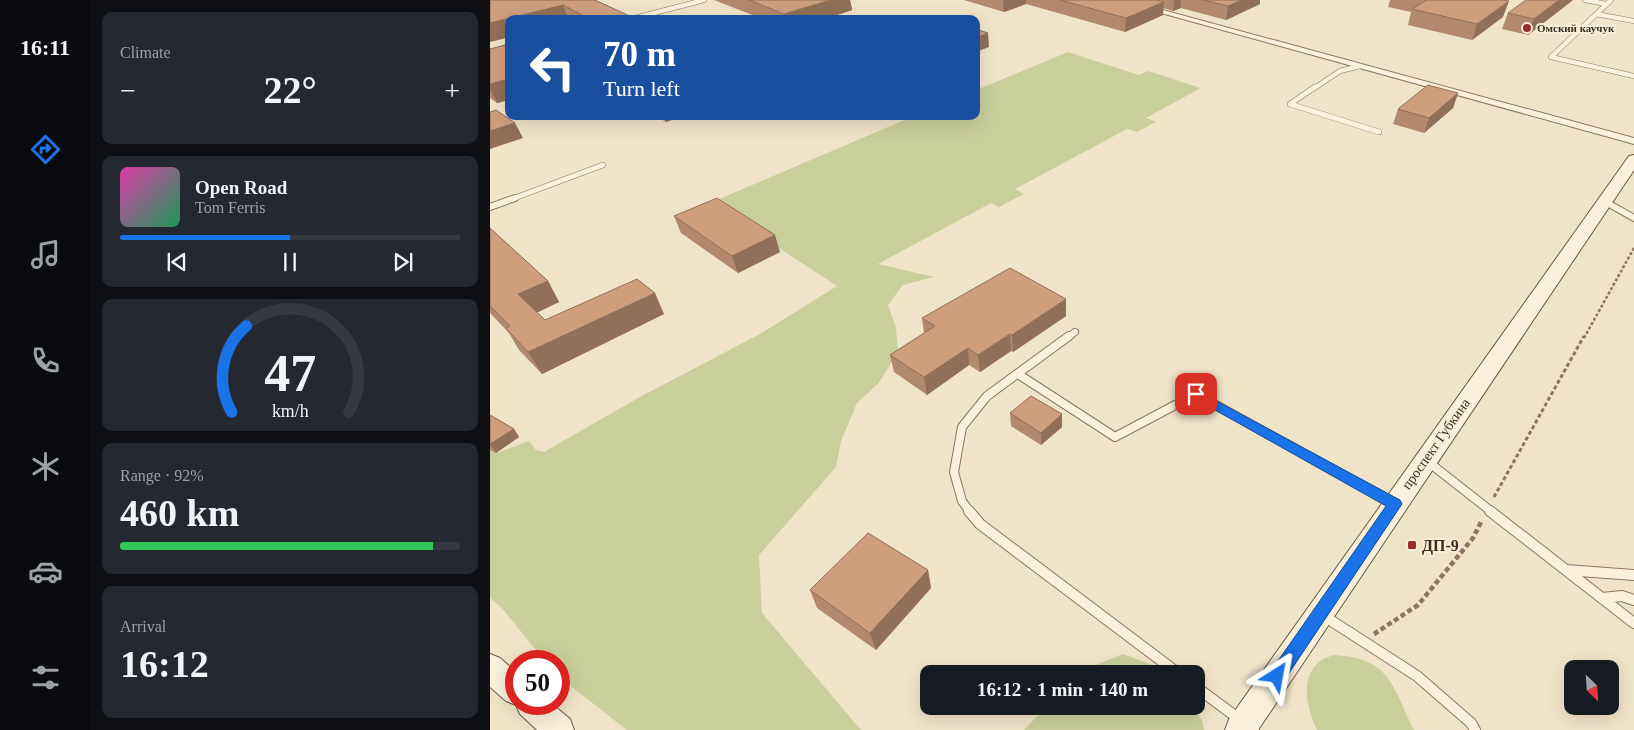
<!DOCTYPE html>
<meta charset="utf-8">
<style>
:root{--surface:#171b24;--page:#242831;--text:#f1f3f6;--muted:#9ea1a6;--line:#363941;--accent:#1a73e8}
body{margin:0;font-family:Georgia,serif;background:var(--page);color:var(--text);height:100vh;display:flex;flex-direction:column;font-size:19px;white-space:nowrap}
*{box-sizing:border-box;margin:0}
p{font-size:16px;color:var(--muted)}
.icon{flex:none;width:28px;height:28px;fill:none;stroke:currentColor;stroke-width:2;stroke-linecap:round;stroke-linejoin:round}
.map{position:relative;flex:1;overflow:hidden}
.sheet{display:flex;flex-direction:column;gap:12px;padding:12px;background:#0d0f14;width:400px}
.sheet>*{flex:none}
.banner{position:absolute;left:15px;top:15px;width:475px;height:105px;border-radius:10px;box-shadow:0 5px 20px #0002;background:#1a4fa0;color:#fff;overflow:hidden}
.needle{width:32px;rotate:155deg}
.buttons{position:absolute;left:1074px;top:660px;display:grid;gap:10px}
.buttons a{display:grid;place-items:center;width:55px;height:55px;border-radius:10px;background:var(--surface);box-shadow:0 5px 20px #0002;font-size:25px}
.speed{position:absolute;left:15px;top:650px;display:flex;gap:10px;font-size:25px;font-weight:700;text-align:center}
.speed>*{display:grid;place-content:center;width:65px;height:65px;border-radius:50%;background:var(--surface);box-shadow:0 5px 20px #0002;line-height:1}
.speed .limit{border:8px solid #d22;background:#fff;color:#111}
.pin{position:absolute;display:grid;place-items:center;width:42px;height:42px;color:#fff;margin:-21px;border-radius:10px;box-shadow:0 2px 8px #0006}
.me{position:absolute;width:55px;margin:-28px;rotate:34deg;stroke-linejoin:round;filter:drop-shadow(0 0 4px #0008)}
.turn{display:flex;align-items:center;gap:18px;height:105px;padding:0 15px;font-size:22px}
.turn .icon{width:65px;height:65px;stroke-width:2.5}
.turn b{display:block;font-size:35px;line-height:42px}
.big{font-size:38px;font-weight:600;line-height:1.1}
.sheet .tile{flex:1;display:flex;flex-direction:column;justify-content:center;gap:8px;min-width:0;padding:0 18px;border-radius:10px;background:var(--page)}
.sheet .dial{align-items:center;gap:0}
.dial svg{height:130px;overflow:visible;fill:none;stroke:var(--line);stroke-width:7;stroke-linecap:round;text-anchor:middle}
.dial text{fill:var(--text);stroke:none}
.song{display:flex;align-items:center;gap:15px}
.cover{width:60px;height:60px;border-radius:8px;background:linear-gradient(135deg,hsl(320 70% 55%),hsl(150 70% 35%))}
.played{height:5px;border-radius:2px;background:linear-gradient(90deg,var(--accent) 50%,var(--line) 50%)}
.keys{display:flex;justify-content:space-around;direction:ltr}
.heat{display:flex;justify-content:space-between;align-items:center;font-size:28px;direction:ltr}
.charge{height:8px;border-radius:4px;background:linear-gradient(90deg,#34c759 92%,var(--line) 0)}
.trip{position:absolute;left:430px;top:665px;width:285px;height:50px;border-radius:10px;background:var(--surface);box-shadow:0 5px 20px #0002;font-weight:600;line-height:50px;text-align:center}
main{display:flex;flex:1;min-height:0}
.menu{display:flex;flex-direction:column;width:90px;justify-content:space-around;align-items:center;background:#090b0e;color:var(--muted)}
.menu .icon{width:35px;height:35px}
.menu .active{color:var(--accent)}
.menu b{font-size:22px;color:var(--text)}
.map>svg:first-child{display:block}
</style>
<main>
<nav class="menu">
<b>16:11</b>
<svg class="icon active" aria-label="directions" viewBox="0 0 24 24"><path d="M12 3l9 9-9 9-9-9zM9 14v-3h6M13 9l2 2-2 2"/></svg>
<svg class="icon" aria-label="music" viewBox="0 0 24 24"><path d="M9 18V5l10-2v13"/><circle cx="6" cy="18" r="3"/><circle cx="16" cy="16" r="3"/></svg>
<svg class="icon" aria-label="phone" viewBox="0 0 24 24"><path d="M5 4h4l2 5-3 2q2 4 5 5l2-3 5 2v4C11 20 4 13 5 4z"/></svg>
<svg class="icon" aria-label="climate" viewBox="0 0 24 24"><path d="M12 3v18M4 7l16 10M4 17L20 7"/></svg>
<svg class="icon" aria-label="car" viewBox="0 0 24 24"><path d="M5 17H2v-5l4-1 3-4h7l3 4 3 1v5h-3M9 17h6M6 11h13"/><circle cx="7" cy="17" r="2"/><circle cx="17" cy="17" r="2"/></svg>
<svg class="icon" aria-label="filters" viewBox="0 0 24 24"><path d="M4 7h16M4 17h16"/><circle cx="9" cy="7" r="2"/><circle cx="15" cy="17" r="2"/></svg>
</nav>
<section class="sheet">
<div class="tile"><p>Climate</p>
<div class="heat"><a>−</a><b class="big">22°</b><a>+</a></div>
</div>
<div class="tile">
<div class="song"><i class="cover"></i><div><b>Open Road</b><p>Tom Ferris</p></div></div>
<div class="played"></div>
<div class="keys"><svg class="icon" aria-label="previous" viewBox="0 0 24 24"><path d="M18 5L8 12l10 7zM5 5v14"/></svg><svg class="icon" aria-label="pause" viewBox="0 0 24 24"><path d="M8 5v14M16 5v14"/></svg><svg class="icon" aria-label="next" viewBox="0 0 24 24"><path d="M6 5l10 7-10 7zM19 5v14"/></svg></div>
</div>
<div class="tile dial"><svg viewBox="0 0 100 80">
<path d="M14 69A42 42 0 1 1 86 69"/>
<path d="M14 69A42 42 0 0 1 23 16" stroke="#1a73e8"/>
<text x="50" y="56" font-size="32" font-weight="700">47</text>
<text x="50" y="72" font-size="11">km/h</text>
</svg></div>
<div class="tile"><p>Range · 92%</p><b class="big">460 km</b><div class="charge"></div></div>
<div class="tile"><p>Arrival</p><b class="big">16:12</b></div>
</section>
<div class="map">
<svg width="1144" height="730" viewBox="0 0 1144 730">
<rect width="100%" height="100%" fill="#f0e4c8"/>
<path fill="#c9cf9b" d="M 578,52 L 649,75 L 658,71 L 711,88 L 656,118 L 666,122 L 647,132 L 637,129 L 525,189 L 534,194 L 509,207 L 501,203 L 388,264 L 444,277 L 413,285 L 398,305 L 406,328 L 408,352 L 388,384 L 367,403 L 351,441 L 346,467 L 269,555 L 272,613 L 371,730 L 137,730 L 69,677 L 69,661 L 55,661 L 10,606 L 0,598 L 0,450 L 6,453 L 39,441 L 46,450 L 54,452 L 148,398 L 270,334 L 347,286 L 220,203 L 424,116 L 486,116 L 486,90 Z
M 633,654 L 662,665 L 671,674 L 594,674 L 601,667 Z
M 842,655 C 900,657 902,685 924,730 L 827,730 C 818,711 809,680 828,663 C 831,659 838,658 842,655 Z
M 557,706 L 701,706 L 712,720 L 714,730 L 534,730 Z"/>
<g fill="none" stroke-linecap="round" stroke-linejoin="round">
<defs>
<path id="lane-far4" d="M 1095,0 L 1116,4
M 1106,14 L 1144,21
M 141,19 L 214,0
M 1061,57 L 1144,76
M 1061,57 L 1121,0
M 823,89 L 850,71 L 870,66"/>
<path id="lane-far3" d="M 825,87 L 800,104 L 889,132
M 22,199 L 113,165"/>
<path id="lane-far2" d="M 1114,201 L 1144,218
M 0,207 L 25,198
M 577,338 L 585,332"/>
<path id="lane-far1" d="M 528,374 L 625,437 L 706,394 L 904,503
M 937,461 L 1002,512
M 480,512 L 472,501 L 464,472 L 472,427 L 497,396 L 579,336"/>
<path id="lane" d="M 479,511 L 490,524 L 689,674
M 1000,511 L 1144,623
M 1076,570 L 1144,575
M 1112,598 L 1132,596 L 1144,600
M 834,616 L 927,676 L 981,723 L 985,730
M 706,687 L 764,730"/>
<path id="street" d="M 624,0 L 636,0 L 1144,138 L 1144,144 Z"/>
<path id="secondary" d="M 1144,155 L 1144,170 L 768,730 L 735,730 L 739,719 L 1139,156 Z
M 0,654 L 10,658 L 26,672 L 26,704 L 62,704 L 80,719 L 84,730 L 47,730 L 30,714 L 26,705 L 16,701 L 0,687 Z"/>
</defs>
<use href="#lane-far4" stroke="#8d765c" stroke-width="5.5"/>
<use href="#lane-far3" stroke="#8d765c" stroke-width="6"/>
<use href="#lane-far2" stroke="#8d765c" stroke-width="8"/>
<use href="#lane-far1" stroke="#8d765c" stroke-width="10"/>
<use href="#lane" stroke="#8d765c" stroke-width="12"/>
<use href="#street" stroke="#8d765c" stroke-width="2"/>
<use href="#secondary" stroke="#6f573f" stroke-width="2"/>
<path stroke="#8d765c" stroke-width="2.5" stroke-dasharray="3 2" stroke-linecap="butt" d="M 1094,338 L 1144,248"/>
<path stroke="#8d765c" stroke-width="3" stroke-dasharray="4 2.5" stroke-linecap="butt" d="M 1004,497 L 1094,336"/>
<path stroke="#8d765c" stroke-width="4.5" stroke-dasharray="5 3" stroke-linecap="butt" d="M 884,634 L 928,605 L 983,538 L 992,520"/>
<use href="#lane-far4" stroke="#faf1dc" stroke-width="4.5"/>
<use href="#lane-far3" stroke="#faf1dc" stroke-width="5"/>
<use href="#lane-far2" stroke="#faf1dc" stroke-width="6"/>
<use href="#lane-far1" stroke="#faf1dc" stroke-width="8"/>
<use href="#lane" stroke="#faf1dc" stroke-width="10"/>
<use href="#street" fill="#faf1dc" fill-rule="evenodd"/>
<use href="#secondary" fill="#faf1dc" fill-rule="evenodd"/>
</g>
<path fill="#b2896c" d="M 0,0 L 105,0 L 144,19 L 19,19 L 19,37 L 0,42 Z
M 224,0 L 360,0 L 362,10 L 335,19 L 257,19 L 265,16 Z
M 474,0 L 770,0 L 770,4 L 736,20 L 691,8 L 683,11 L 673,8 L 673,15 L 635,32 L 536,4 L 514,12 Z
M 900,0 L 1012,0 L 1013,17 L 982,40 L 918,25 L 921,12 L 898,7 Z
M 1083,0 L 1038,35 L 1012,29 L 1018,13 Z
M 19,44 L 19,100 L 7,103 L 0,98 L 0,49 Z
M 968,93 L 963,108 L 934,133 L 903,124 L 908,109 Z
M 166,116 L 194,116 L 176,122 Z
M 184,216 L 290,252 L 248,273 L 191,233 Z
M 0,228 L 58,281 L 69,302 L 46,313 L 55,320 L 174,314 L 52,374 L 29,350 L 19,333 L 0,313 Z
M 576,316 L 523,352 L 521,351 L 490,372 L 479,365 L 437,395 L 404,372 L 400,355 L 434,333 L 432,318 Z
M 520,413 L 572,427 L 551,445 L 521,426 Z
M 0,415 L 24,429 L 29,437 L 6,453 L 0,450 Z
M 438,570 L 441,588 L 386,650 L 327,608 L 320,590 Z"/>
<path fill="#916f58" d="M 341,0 L 360,0 L 362,10 L 335,19 L 296,19 L 294,14 Z
M 513,0 L 536,0 L 536,4 L 514,12 Z
M 684,0 L 691,0 L 691,8 L 683,11 Z
M 752,0 L 770,0 L 770,4 L 736,20 L 738,6 Z
M 1069,0 L 1083,0 L 1038,35 L 1044,19 Z
M 1019,1 L 1013,17 L 982,40 L 987,24 Z
M 674,2 L 673,15 L 635,32 L 636,18 Z
M 73,5 L 78,19 L 19,19 L 19,37 L 0,42 L 0,23 Z
M 498,33 L 499,47 L 486,52 L 486,38 Z
M 19,79 L 19,100 L 7,103 L 0,89 L 0,84 Z
M 968,93 L 963,108 L 934,133 L 939,118 Z
M 174,116 L 194,116 L 176,122 Z
M 25,123 L 33,138 L 0,149 L 0,131 Z
M 285,235 L 290,252 L 248,273 L 242,256 Z
M 58,281 L 69,302 L 40,316 L 28,294 Z
M 165,293 L 174,314 L 52,374 L 38,352 Z
M 576,299 L 576,316 L 523,352 L 522,335 Z
M 520,334 L 521,351 L 490,372 L 488,355 Z
M 478,348 L 479,365 L 437,395 L 434,377 Z
M 572,414 L 572,427 L 551,445 L 551,433 Z
M 24,429 L 29,437 L 6,453 L 0,444 Z
M 438,570 L 441,588 L 386,650 L 380,633 Z"/>
<path fill="#cf9f7d" stroke="#916f58" d="M 0,0 L 105,0 L 144,18 L 140,19 L 100,19 L 73,5 L 0,23 Z
M 259,0 L 341,0 L 294,14 Z
M 570,0 L 666,0 L 674,2 L 636,18 Z
M 713,0 L 752,0 L 738,6 Z
M 937,0 L 1012,0 L 1019,1 L 987,24 L 922,9 Z
M 1036,0 L 1069,0 L 1044,19 L 1018,13 Z
M 269,15 L 277,19 L 257,19 Z
M 486,29 L 498,33 L 486,38 Z
M 19,44 L 19,79 L 0,84 L 0,49 Z
M 938,85 L 968,93 L 939,118 L 908,109 Z
M 6,110 L 25,123 L 0,131 L 0,112 Z
M 227,198 L 285,235 L 242,256 L 184,216 Z
M 0,228 L 58,281 L 28,294 L 55,320 L 147,279 L 165,293 L 38,352 L 16,328 L 20,326 L 0,306 Z
M 520,268 L 576,299 L 522,335 L 520,334 L 488,355 L 478,348 L 434,377 L 400,355 L 445,326 L 432,318 Z
M 541,396 L 572,414 L 551,433 L 520,413 Z
M 0,415 L 24,429 L 0,444 Z
M 378,533 L 438,570 L 380,633 L 320,590 Z"/>
<path fill="#1a73e8" stroke="#114b97" d="M 706,390 L 910,500 L 912,504 L 793,682 L 787,684 L 781,682 L 779,676 L 781,671 L 896,506 L 702,397 L 700,394 Z"/>
<g fill="#9e2a2b" stroke="#f7eed8" stroke-width="2">
<circle cx="1037" cy="28" r="5"/>
<rect x="917" y="540" width="10" height="10" rx="2.5"/>
</g>
<g text-anchor="middle" dominant-baseline="central" stroke-width="4" stroke-linejoin="round" paint-order="stroke">
<g font-size="11" font-weight="bold" fill="#3d2e20" stroke="#f7eed8" text-anchor="start">
<text x="1047" y="28">Омский каучук</text>
</g>
<g font-size="14" fill="#3d2e20" stroke="#f7eed8">
<text transform="translate(946 444) rotate(-55)">проспект Губкина</text>
</g>
<g font-size="16" font-weight="bold" fill="#3d2e20" stroke="#f7eed8" text-anchor="start">
<text x="932" y="545">ДП-9</text>
</g>
</g>
</svg>
<div class="buttons">
<a><svg class="needle" viewBox="-14 -14 28 28"><path d="M0-13l5 13h-10z" fill="#e53935"/><path d="M0 13l5-13h-10z" fill="#9ea1a6"/></svg></a>
</div>
<div class="speed"><div class="limit">50</div></div>
<div class="pin" style="left:706px;top:394px;background:#d93025"><svg class="icon" aria-label="arrive" viewBox="0 0 24 24"><path d="M6 21V4h12l-3 4 3 4H6"/></svg></div>
<svg class="me" style="left:787px;top:676px" viewBox="-20 -20 40 40"><path d="M0-17L14 15 0 8-14 15z" fill="#1a73e8" stroke="#fff" stroke-width="4"/></svg>
<div class="trip">16:12 · 1 min · 140 m</div>
<div class="banner">
<div class="turn"><svg class="icon" aria-label="left" viewBox="0 0 24 24"><path d="M17 20v-9H6M10 6l-5 5 5 5"/></svg><div><b>70 m</b>Turn left</div></div>
</div>
</div>
</main>
